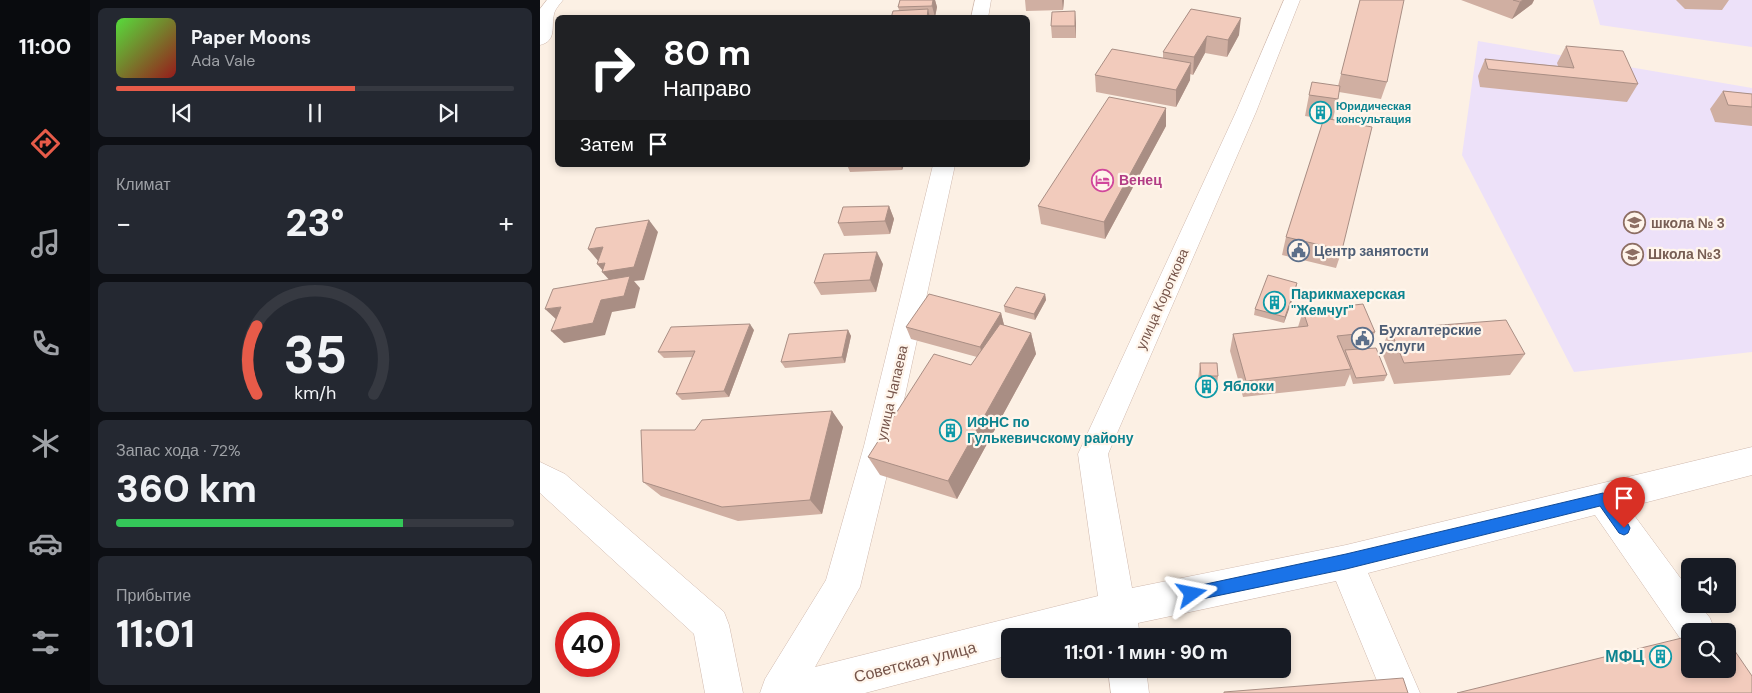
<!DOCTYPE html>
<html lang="ru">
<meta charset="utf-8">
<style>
:root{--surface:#171b24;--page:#242831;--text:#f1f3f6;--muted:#9ea1a6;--line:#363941;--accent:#e75b49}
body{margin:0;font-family:"DM Sans",sans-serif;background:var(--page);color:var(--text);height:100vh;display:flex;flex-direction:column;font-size:19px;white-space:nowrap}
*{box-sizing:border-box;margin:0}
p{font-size:16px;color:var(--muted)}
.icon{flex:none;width:28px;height:28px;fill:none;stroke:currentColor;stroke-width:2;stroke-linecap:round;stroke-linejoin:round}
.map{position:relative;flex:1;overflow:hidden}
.panel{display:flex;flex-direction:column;gap:8px;padding:8px;background:#0d0f14;width:450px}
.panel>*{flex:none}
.top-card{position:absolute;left:15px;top:15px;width:475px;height:152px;border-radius:8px;box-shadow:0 2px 8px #0003;background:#202124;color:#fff;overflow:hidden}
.controls{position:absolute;left:1141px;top:558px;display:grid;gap:10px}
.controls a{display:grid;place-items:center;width:55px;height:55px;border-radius:8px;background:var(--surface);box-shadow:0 2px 8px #0003;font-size:25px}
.speed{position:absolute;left:15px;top:612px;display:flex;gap:10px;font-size:25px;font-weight:700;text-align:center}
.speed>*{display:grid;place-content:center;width:65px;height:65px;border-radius:50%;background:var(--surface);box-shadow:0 2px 8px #0003;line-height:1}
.speed .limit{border:8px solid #d22;background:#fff;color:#111}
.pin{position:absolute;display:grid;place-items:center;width:42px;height:42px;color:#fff;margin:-51px -21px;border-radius:50% 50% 50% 0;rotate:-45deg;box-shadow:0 0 5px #0007}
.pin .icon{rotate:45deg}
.me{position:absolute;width:55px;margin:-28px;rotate:78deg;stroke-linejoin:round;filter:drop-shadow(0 0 4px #0008)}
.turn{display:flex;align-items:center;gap:18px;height:105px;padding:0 25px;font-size:22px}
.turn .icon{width:65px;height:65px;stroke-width:2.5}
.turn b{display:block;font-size:35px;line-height:42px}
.then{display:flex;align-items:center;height:48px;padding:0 25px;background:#0003;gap:10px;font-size:19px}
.big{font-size:38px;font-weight:800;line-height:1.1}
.panel .card{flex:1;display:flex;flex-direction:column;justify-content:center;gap:8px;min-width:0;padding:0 18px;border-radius:8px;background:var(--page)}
.panel .dial{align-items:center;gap:0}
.dial svg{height:130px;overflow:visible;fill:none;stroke:var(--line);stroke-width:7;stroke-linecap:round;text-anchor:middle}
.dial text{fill:var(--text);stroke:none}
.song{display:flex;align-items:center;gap:15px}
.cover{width:60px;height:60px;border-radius:8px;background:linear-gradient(135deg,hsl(110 70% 55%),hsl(0 70% 35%))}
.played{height:5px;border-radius:2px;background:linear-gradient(90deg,var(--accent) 60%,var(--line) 60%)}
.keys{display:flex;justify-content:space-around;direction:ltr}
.heat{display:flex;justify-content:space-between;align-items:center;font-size:28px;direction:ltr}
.charge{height:8px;border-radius:4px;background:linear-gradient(90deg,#34c759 72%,var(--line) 0)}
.trip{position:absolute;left:461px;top:628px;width:290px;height:50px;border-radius:8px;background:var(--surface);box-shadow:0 2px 8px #0003;font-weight:800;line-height:50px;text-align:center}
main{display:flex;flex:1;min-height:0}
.dock{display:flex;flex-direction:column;width:90px;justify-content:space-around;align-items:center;background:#090b0e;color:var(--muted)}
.dock .icon{width:35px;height:35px}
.dock .selected{color:var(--accent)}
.dock b{font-size:22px;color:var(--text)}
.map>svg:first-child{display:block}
</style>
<main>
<nav class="dock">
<b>11:00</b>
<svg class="icon selected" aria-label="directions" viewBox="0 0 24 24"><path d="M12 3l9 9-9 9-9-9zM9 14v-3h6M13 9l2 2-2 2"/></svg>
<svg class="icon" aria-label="music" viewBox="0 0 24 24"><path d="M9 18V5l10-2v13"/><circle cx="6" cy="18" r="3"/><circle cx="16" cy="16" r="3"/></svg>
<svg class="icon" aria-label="phone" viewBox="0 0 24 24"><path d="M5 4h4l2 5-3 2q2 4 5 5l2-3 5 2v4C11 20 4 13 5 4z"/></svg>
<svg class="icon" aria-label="climate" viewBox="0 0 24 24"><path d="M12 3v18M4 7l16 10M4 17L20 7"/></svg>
<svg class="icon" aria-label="car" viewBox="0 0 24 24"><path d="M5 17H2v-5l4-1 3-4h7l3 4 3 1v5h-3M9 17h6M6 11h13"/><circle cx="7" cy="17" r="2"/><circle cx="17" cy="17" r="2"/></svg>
<svg class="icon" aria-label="filters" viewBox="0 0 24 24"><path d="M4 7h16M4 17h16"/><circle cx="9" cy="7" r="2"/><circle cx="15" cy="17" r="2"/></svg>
</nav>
<section class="panel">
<div class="card">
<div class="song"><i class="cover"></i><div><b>Paper Moons</b><p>Ada Vale</p></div></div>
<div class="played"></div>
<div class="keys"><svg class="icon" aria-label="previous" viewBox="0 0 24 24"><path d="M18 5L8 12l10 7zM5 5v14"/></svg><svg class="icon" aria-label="pause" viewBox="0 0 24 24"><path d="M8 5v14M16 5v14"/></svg><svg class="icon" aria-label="next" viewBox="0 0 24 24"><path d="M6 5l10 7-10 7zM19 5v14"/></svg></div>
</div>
<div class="card"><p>Климат</p>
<div class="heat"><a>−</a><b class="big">23°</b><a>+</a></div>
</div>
<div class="card dial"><svg viewBox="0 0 100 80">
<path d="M14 69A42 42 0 1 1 86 69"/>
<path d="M14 69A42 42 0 0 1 14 27" stroke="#e75b49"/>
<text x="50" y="56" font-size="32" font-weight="700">35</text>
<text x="50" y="72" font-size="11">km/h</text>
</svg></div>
<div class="card"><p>Запас хода · 72%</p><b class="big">360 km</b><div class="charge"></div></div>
<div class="card"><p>Прибытие</p><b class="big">11:01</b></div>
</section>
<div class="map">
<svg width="1212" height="693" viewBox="0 0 1212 693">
<rect width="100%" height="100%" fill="#fcf0e4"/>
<path fill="#ede1f9" d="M 1053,0 L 1212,0 L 1212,47 L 1060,25 Z
M 938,41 L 1212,88 L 1212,352 L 1034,372 L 922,155 Z"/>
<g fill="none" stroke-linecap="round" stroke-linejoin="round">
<defs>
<path id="minor" d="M 7,0 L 23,0 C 20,4 15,9 14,14 C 11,27 17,41 0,45 L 0,9 Z
M 435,0 L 451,0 L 448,18 L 431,18 Z
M 744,0 L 760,0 L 716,112 L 568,454 L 592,588 L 806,545 L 1212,447 L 1212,475 L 1088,507 L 1150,591 L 1150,604 L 1159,604 L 1170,618 L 1175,631 L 1150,631 L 1150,646 L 1144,644 L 1055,515 L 828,573 L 880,693 L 842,693 L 796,581 L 598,623 L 600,636 L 564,636 L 563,631 L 542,636 L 470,636 L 470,655 L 325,693 L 220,693 L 225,679 L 286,580 L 324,446 L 393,165 L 415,165 L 354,446 L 320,587 L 275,667 L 558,596 L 538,454 L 696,112 Z
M 0,462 L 25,474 L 184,612 L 189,625 L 203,693 L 165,693 L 154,634 L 0,493 Z
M 568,669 L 606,669 L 609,693 L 571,693 Z"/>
</defs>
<use href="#minor" stroke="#d0b9ae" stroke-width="1"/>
<use href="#minor" fill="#fff" fill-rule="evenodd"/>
</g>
<path fill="#d0afa2" d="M 360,0 L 395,0 L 397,7 L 395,17 L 351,18 L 359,10 L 358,7 Z
M 485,0 L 524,0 L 523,10 L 486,11 Z
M 820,0 L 847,82 L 841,99 L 799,92 L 793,119 L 802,250 L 796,268 L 742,255 L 746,237 L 784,119 L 765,116 L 769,95 L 798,86 Z
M 921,0 L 994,0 L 992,4 L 972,19 Z
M 1136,0 L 1189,0 L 1182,10 L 1145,9 Z
M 651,9 L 699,35 L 687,57 L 665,53 L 653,75 L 650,74 L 650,80 L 636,107 L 556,92 L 555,75 L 623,58 L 623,52 Z
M 536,23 L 536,38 L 512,38 L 511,26 Z
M 1026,46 L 1098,84 L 1087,102 L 940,87 L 938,76 L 945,59 L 1018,66 L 1017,63 Z
M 1183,91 L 1212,94 L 1212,126 L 1175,122 L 1170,109 Z
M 626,108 L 626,126 L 565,239 L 501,224 L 498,206 Z
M 307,165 L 364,165 L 362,170 L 310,172 Z
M 349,206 L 354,219 L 350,234 L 304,236 L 298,223 Z
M 343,264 L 336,292 L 281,295 L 274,283 Z
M 757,283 L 744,323 L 714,315 L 715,309 Z
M 505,294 L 506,300 L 495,320 L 465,312 L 464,306 Z
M 763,311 L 835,332 L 828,348 L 847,375 L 844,381 L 813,384 L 810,374 L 805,386 L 703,397 L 690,351 L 693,334 L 758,327 Z
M 461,313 L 464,325 L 491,333 L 496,354 L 417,499 L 340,475 L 328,457 L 431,365 L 437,357 L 371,339 L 366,327 Z
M 850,329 L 985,354 L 970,375 L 854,384 L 841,350 Z
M 214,330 L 189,397 L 142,400 L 136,394 L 153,357 L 124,358 L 118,352 Z
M 308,330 L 311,336 L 305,363 L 245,368 L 241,362 Z
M 660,363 L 678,376 L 676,392 L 659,393 L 658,380 Z
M 292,411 L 303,427 L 282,514 L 198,521 L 121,496 L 103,482 L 155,430 Z"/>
<path fill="#a98e84" d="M 393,0 L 395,0 L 397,7 L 395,17 L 392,6 Z
M 522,0 L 524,0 L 523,10 Z
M 983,0 L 994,0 L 992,4 L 972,19 L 980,2 Z
M 388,9 L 390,18 L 387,18 Z
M 535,11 L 536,23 L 536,38 L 535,26 Z
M 701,18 L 699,35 L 687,57 L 688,40 Z
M 667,36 L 665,53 L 653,75 L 654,57 Z
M 651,63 L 650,80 L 636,107 L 636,90 Z
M 626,108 L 626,126 L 565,239 L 564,222 Z
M 361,165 L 364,165 L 362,170 Z
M 349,206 L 354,219 L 350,234 L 345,221 Z
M 109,220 L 118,232 L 104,280 L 94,281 L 100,288 L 95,308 L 72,312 L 65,335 L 24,343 L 11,331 L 61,300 L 73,284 L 62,272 L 64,272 L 57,264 L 65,263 Z
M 63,247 L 59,262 L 48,249 Z
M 337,252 L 343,264 L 336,292 L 330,280 Z
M 757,283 L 756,290 L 744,323 L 745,317 Z
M 505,294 L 506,300 L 495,320 L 494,314 Z
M 21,307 L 18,321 L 5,309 Z
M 461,313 L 464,325 L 444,359 L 440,347 Z
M 210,324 L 214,330 L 189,397 L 184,391 Z
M 308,330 L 311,336 L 305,363 L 302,357 Z
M 491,333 L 496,354 L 417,499 L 408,481 Z
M 292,411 L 303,427 L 282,514 L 270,500 Z"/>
<path fill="#f2cbbc" stroke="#a98e84" d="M 360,0 L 393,0 L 392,6 L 358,7 Z
M 820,0 L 864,0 L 847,82 L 801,74 Z
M 973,0 L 983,0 L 980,2 Z
M 388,9 L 387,18 L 351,18 L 353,11 Z
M 651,9 L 701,18 L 688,40 L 667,36 L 654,57 L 623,52 Z
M 535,11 L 535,26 L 511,26 L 512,12 Z
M 1026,46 L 1083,51 L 1098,84 L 948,69 L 945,59 L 1034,68 Z
M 572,49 L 651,63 L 636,90 L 555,75 Z
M 772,82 L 800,86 L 798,99 L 769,95 Z
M 1183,91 L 1212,94 L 1212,107 L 1188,105 Z
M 569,97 L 626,108 L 564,222 L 498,206 Z
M 784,118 L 832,127 L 802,250 L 746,237 Z
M 349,206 L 345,221 L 298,223 L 303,207 Z
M 109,220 L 94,267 L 62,272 L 65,263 L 57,264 L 63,247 L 48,249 L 56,228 Z
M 337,252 L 330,280 L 274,283 L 284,254 Z
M 728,275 L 757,283 L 745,317 L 715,309 Z
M 90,276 L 84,296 L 61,300 L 53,323 L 11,331 L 21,307 L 5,309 L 13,289 Z
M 476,287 L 505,294 L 494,314 L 464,306 Z
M 389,294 L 461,313 L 440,347 L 366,327 Z
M 823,304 L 835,332 L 797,336 L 811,369 L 706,381 L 693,334 L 768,326 L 763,311 Z
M 966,320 L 985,354 L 864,363 L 850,329 Z
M 210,324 L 184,391 L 136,394 L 155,351 L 118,352 L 131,327 Z
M 460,324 L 491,333 L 408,481 L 328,457 L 394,354 L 431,365 Z
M 308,330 L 302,357 L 241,362 L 249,334 Z
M 836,348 L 847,375 L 816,378 L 805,350 Z
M 660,363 L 677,363 L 678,376 L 661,376 Z
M 292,411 L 270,500 L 182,507 L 103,482 L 101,430 L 155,430 L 162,420 Z
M 1179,629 L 1180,631 L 1168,631 Z
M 1150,636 L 1150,669 L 1188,669 L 1188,641 L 1212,676 L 1212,693 L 917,693 Z
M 863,678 L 868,693 L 684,693 L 684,692 Z"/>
<path fill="#1a73e8" stroke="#114b97" d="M 1063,493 L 1067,495 L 1088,524 L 1090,528 L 1088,533 L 1084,535 L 1079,533 L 1060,506 L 806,569 L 652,601 L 647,599 L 644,594 L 647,589 L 652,587 L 806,554 Z"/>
<defs>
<symbol id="building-ring" viewBox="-11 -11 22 22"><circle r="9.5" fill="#fff5eb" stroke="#0f9aa8" stroke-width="1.5"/><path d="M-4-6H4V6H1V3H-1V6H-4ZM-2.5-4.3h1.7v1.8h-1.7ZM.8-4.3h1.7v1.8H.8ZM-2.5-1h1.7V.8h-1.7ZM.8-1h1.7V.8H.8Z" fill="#0f9aa8"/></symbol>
<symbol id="hotel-ring" viewBox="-11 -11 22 22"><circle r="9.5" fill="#fff5eb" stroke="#d1479c" stroke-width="1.5"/><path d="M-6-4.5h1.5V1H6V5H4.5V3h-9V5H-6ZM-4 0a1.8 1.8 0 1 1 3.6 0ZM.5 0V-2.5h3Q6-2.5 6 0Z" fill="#d1479c"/></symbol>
<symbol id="school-ring" viewBox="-11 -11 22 22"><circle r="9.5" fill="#fff5eb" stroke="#8d6e63" stroke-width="1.5"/><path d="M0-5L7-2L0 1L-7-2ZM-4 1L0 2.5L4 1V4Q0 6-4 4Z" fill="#8d6e63"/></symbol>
<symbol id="civic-ring" viewBox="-11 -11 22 22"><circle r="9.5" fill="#fff5eb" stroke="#5c6f8a" stroke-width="1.5"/><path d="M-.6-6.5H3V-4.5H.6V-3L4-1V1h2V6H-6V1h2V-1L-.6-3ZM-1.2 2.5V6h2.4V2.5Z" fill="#5c6f8a"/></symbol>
</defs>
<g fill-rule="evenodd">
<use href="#building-ring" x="768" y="100" width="25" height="25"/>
<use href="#hotel-ring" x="550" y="168" width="25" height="25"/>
<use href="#school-ring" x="1082" y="210" width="25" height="25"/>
<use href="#civic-ring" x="746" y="238" width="25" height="25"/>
<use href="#school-ring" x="1080" y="242" width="25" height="25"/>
<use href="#building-ring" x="722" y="290" width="25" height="25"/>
<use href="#civic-ring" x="810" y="326" width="25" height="25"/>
<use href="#building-ring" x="654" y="374" width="25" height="25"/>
<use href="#building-ring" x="398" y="418" width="25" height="25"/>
<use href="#building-ring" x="1108" y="644" width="25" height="25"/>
</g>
<g text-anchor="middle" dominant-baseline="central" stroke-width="4.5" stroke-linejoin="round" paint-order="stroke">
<g font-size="11" font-weight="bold" fill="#0d838f" stroke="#fff5eb" text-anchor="start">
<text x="796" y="106">Юридическая<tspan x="796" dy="13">консультация</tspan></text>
</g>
<g font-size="14" font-weight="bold" fill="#b23c85" stroke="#fff5eb" text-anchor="start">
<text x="579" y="180">Венец</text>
</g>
<g font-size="14" font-weight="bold" fill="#785e54" stroke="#fff5eb" text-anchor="start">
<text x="1111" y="223">школа № 3</text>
<text x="1108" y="254">Школа №3</text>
</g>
<g font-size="14" font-weight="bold" fill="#4e5e75" stroke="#fff5eb" text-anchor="start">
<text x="774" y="251">Центр занятости</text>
<text x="839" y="330">Бухгалтерские<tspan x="839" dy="16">услуги</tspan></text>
</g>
<g font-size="14" font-weight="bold" fill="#0d838f" stroke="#fff5eb" text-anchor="start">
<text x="751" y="294">Парикмахерская<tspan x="751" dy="16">"Жемчуг"</tspan></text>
<text x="683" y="386">Яблоки</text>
<text x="427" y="422">ИФНС по<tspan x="427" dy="16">Гулькевичскому району</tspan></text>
</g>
<g font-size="14" fill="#75544a" stroke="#fff5eb">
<text transform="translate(622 299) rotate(-66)">улица Короткова</text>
<text transform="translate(352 393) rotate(-77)">улица Чапаева</text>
</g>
<g font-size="16" font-weight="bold" fill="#0d838f" stroke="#fff5eb" text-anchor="end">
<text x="1104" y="656">МФЦ</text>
</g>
<g font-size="16" fill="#75544a" stroke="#fff5eb">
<text transform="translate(375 662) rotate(-14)">Советская улица</text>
</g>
</g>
</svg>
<div class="controls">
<a><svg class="icon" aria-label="sound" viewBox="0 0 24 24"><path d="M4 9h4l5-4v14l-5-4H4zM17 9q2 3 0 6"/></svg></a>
<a><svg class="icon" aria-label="search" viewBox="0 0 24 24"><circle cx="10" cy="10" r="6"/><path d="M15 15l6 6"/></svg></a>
</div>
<div class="speed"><div class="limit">40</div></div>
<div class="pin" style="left:1084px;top:528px;background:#d93025"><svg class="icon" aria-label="arrive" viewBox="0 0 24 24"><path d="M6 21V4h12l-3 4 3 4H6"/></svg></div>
<svg class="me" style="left:652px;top:594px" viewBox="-20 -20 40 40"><path d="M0-17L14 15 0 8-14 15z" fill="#1a73e8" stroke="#fff" stroke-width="4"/></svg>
<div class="trip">11:01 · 1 мин · 90 m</div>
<div class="top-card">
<div class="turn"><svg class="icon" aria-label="right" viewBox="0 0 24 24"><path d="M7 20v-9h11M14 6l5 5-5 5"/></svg><div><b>80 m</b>Направо</div></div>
<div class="then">Затем<svg class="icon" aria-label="arrive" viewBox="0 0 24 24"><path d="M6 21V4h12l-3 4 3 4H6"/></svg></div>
</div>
</div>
</main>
